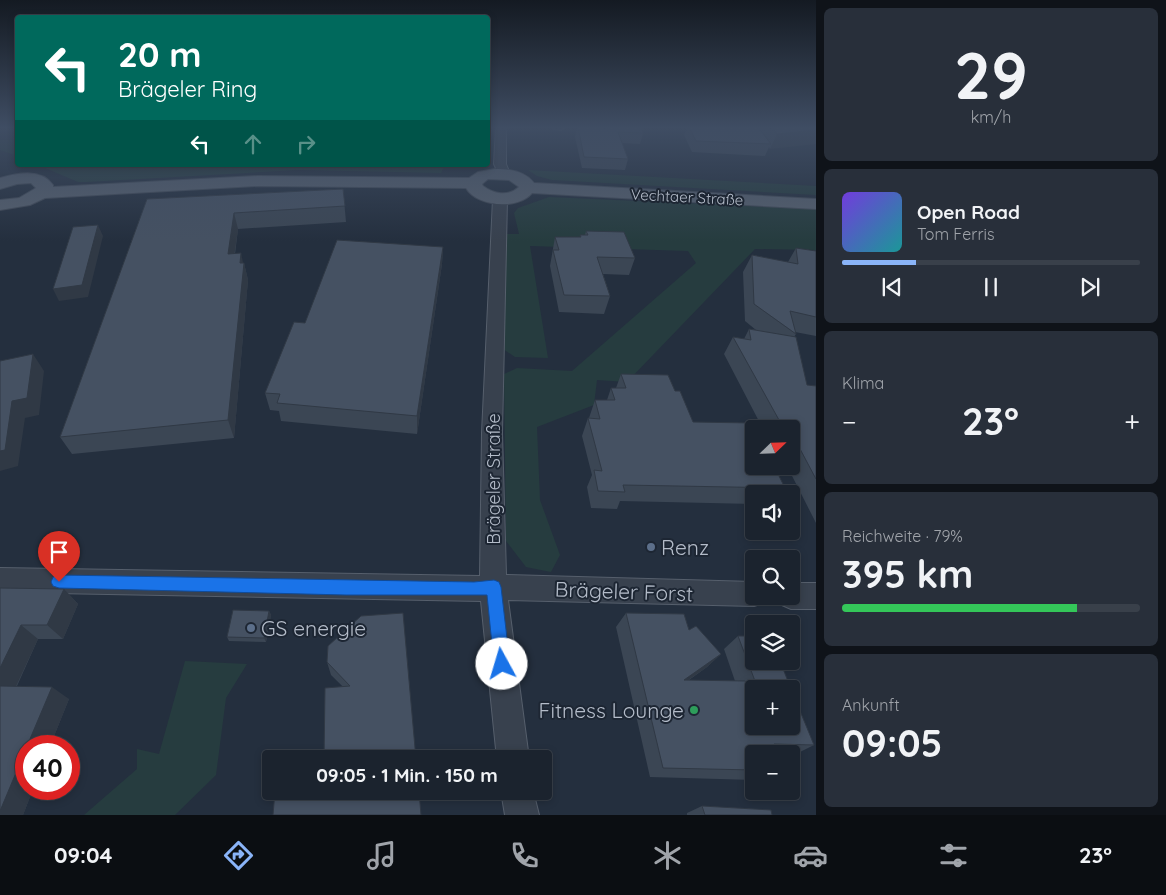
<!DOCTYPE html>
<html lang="de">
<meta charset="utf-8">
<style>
:root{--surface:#1b232e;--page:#282f3a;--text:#f1f3f6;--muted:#a0a4aa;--line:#39404a;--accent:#8ab4f8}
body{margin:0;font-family:Quicksand,sans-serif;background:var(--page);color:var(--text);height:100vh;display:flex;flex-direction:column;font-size:19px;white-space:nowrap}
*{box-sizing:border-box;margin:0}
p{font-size:16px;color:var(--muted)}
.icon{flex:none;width:28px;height:28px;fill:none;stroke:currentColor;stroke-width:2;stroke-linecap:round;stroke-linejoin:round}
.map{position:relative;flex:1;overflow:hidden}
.panel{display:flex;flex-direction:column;gap:8px;padding:8px;background:#0f1319;width:350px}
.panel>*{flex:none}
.hud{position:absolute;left:15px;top:15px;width:475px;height:152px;border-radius:5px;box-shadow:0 2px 8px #0003,0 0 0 1px var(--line);background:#00695c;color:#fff;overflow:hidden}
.needle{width:32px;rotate:67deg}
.tools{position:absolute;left:745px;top:420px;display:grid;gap:10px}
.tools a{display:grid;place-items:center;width:55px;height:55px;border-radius:5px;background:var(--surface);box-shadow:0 2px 8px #0003,0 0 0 1px var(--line);font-size:25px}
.speed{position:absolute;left:15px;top:735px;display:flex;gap:10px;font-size:25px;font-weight:700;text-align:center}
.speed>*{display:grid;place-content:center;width:65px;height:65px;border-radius:50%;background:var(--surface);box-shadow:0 2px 8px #0003,0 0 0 1px var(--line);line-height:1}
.speed .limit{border:8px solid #d22;background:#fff;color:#111}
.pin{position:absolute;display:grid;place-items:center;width:42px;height:42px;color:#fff;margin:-51px -21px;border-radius:50% 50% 50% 0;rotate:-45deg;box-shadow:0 0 5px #0007}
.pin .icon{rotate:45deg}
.me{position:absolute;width:55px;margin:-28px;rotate:354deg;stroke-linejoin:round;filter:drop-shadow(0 0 4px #0008)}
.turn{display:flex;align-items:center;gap:18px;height:105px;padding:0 20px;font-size:22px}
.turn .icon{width:65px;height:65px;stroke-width:2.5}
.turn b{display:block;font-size:35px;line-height:42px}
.lanes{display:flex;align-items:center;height:48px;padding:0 20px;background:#0003;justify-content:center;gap:25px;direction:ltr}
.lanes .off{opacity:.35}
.big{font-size:38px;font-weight:800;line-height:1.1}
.panel .widget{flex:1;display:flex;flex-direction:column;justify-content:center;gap:8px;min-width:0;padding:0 18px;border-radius:8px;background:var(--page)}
.panel .dial{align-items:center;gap:0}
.dial b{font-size:65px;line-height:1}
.song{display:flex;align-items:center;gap:15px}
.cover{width:60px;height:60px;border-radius:8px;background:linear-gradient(135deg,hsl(260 70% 55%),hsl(180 70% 35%))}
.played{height:5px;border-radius:2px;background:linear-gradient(90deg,var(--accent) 25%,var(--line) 25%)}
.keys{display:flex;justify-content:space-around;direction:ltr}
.heat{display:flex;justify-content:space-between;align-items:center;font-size:28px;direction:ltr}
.charge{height:8px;border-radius:4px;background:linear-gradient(90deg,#34c759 79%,var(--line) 0)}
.trip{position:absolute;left:262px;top:750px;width:290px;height:50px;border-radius:5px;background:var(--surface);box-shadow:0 2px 8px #0003,0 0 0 1px var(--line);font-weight:800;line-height:50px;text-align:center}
.tabs{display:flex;height:80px;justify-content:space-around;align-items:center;background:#0b0e12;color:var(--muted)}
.tabs .icon{width:35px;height:35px}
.tabs .current{color:var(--accent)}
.tabs b{font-size:22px;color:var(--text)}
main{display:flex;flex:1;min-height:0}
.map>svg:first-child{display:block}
</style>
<main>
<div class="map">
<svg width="816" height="815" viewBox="0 0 816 815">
<rect width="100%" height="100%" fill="#242f3e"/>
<path fill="#263c3f" d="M 0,140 L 17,140 L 17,156 L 0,150 Z
M 45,165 L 398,165 L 444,167 L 441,173 L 298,170 L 87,182 L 78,182 L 45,168 Z
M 528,170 L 816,186 L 816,195 L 552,180 L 537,176 Z
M 549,197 L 816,209 L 816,250 L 755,249 L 627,382 L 597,380 L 594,405 L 537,427 L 540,500 L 560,555 L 551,572 L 526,567 L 506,541 L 504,374 L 517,368 L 572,371 L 696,263 L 688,251 L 530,246 L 548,358 L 515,357 L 503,349 L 505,234 L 519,234 L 514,213 L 518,208 Z
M 185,661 L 247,664 L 226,698 L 216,775 L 175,815 L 84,815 L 137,769 L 137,749 L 159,754 Z"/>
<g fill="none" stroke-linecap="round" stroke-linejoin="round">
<defs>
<path id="minor" d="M 496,127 L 506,127 L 506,164 L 510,174 L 504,178 L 500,177 L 494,164 Z
M 552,127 L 566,127 L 561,130 L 553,129 Z
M 500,195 L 507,199 L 502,433 L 506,575 L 754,582 L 754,596 L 766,596 L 763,603 L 754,606 L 508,600 L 529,759 L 497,759 L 481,601 L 0,592 L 0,568 L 480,576 L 482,433 L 493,199 Z
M 791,583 L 816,583 L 816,609 L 791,609 L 782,605 L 778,596 L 791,596 Z
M 501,791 L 533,791 L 539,815 L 505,815 Z"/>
<path id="major" d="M 495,169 C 509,169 525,171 534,183 L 816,199 L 816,209 L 532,193 C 518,210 477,207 466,188 L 258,186 L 45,198 L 30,205 L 0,210 L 0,200 L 19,198 L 36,188 L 31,183 L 17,184 L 0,189 L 0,178 C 17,173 41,168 53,185 L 53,187 L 258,176 L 469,178 L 478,172 ZM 488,179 L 509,180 L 519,187 C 508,197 494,194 483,186 L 482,184 Z"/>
</defs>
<use href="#minor" stroke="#565f6c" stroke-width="2"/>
<use href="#major" stroke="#414a57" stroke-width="2"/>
<use href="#minor" fill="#38414e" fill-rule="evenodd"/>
<use href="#major" fill="#56606e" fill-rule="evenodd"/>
</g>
<path fill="#3b4654" d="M 577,127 L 603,128 L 602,127 L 641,127 L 643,133 L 640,144 L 622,143 L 628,159 L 625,170 L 582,168 L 575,137 Z
M 687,127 L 816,127 L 770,149 L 769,147 L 765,156 L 692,152 L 684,135 Z
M 343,189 L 346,222 L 238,229 L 235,254 L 243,263 L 244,263 L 248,280 L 234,438 L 72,454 L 60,437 L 147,199 Z
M 586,231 L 635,258 L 629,275 L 603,274 L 610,296 L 604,314 L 559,312 L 550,266 L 555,237 L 580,237 L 580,235 L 585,235 Z
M 443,247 L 442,264 L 417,434 L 281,421 L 279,411 L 270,410 L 265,393 L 305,323 Z
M 796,248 L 816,251 L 816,336 L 795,332 L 796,334 L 794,337 L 807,385 L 816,386 L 816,523 L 787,466 L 791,466 L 791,429 L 763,429 L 724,354 L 733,337 L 744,339 L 749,329 L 756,330 L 745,321 L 743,272 L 752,255 L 788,262 Z
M 621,374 L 675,391 L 693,422 L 785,488 L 780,494 L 754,494 L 754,504 L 620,501 L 617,509 L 591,508 L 587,487 L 592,475 L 582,436 L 588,418 L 589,418 L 595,400 L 607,400 L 611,388 L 616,388 Z
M 0,588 L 64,589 L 78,604 L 63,639 L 38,639 L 17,686 L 69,699 L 50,746 L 26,746 L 26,789 L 33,789 L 23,815 L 0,815 Z
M 269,611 L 271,615 L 266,642 L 229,641 L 227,637 Z
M 626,613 L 689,630 L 721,654 L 707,667 L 689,680 L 735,681 L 724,649 L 738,636 L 791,689 L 754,689 L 754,726 L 814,745 L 794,755 L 791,755 L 791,754 L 754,754 L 754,780 L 650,777 L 616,627 Z
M 328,646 L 416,759 L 331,675 L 327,662 Z
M 702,806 L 772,815 L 687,815 L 687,813 Z"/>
<path fill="#303945" d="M 816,130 L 816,144 L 770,149 L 777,134 Z
M 234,213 L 238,229 L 232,271 L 228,254 Z
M 98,225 L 103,236 L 88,297 L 59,301 L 53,289 Z
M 443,247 L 442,264 L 417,434 L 417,416 Z
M 241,253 L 244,267 L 244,263 L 248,280 L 234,438 L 228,420 Z
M 33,354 L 44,371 L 39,415 L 25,418 L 18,466 L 0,471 L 0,451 L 12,401 Z
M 64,589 L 78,604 L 63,639 L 47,625 Z
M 269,611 L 271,615 L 266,642 L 264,638 Z
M 21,625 L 38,639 L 11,697 L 0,690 L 0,668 Z
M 721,654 L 707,667 L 671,692 L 684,680 Z
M 52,687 L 69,699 L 50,746 L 27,746 Z
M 26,749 L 26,789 L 33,789 L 23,815 L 0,815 L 0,811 Z"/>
<path fill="#455162" stroke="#303945" d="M 578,127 L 608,128 L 608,127 L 641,127 L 643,133 L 618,132 L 628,159 L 584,157 Z
M 689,127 L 758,127 L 771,144 L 696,141 Z
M 772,127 L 816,127 L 816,130 L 777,134 Z
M 343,189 L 345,206 L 234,213 L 228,254 L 241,253 L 240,263 L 244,263 L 228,420 L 60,437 L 147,199 Z
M 98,225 L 82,285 L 53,289 L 73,227 Z
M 586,231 L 624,232 L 635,258 L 597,257 L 610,296 L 564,295 L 553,250 L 559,250 L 555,237 L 581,237 L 580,235 L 588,235 Z
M 337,240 L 443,247 L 417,416 L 277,403 L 280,394 L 265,393 L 294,322 L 305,323 Z
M 796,248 L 816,251 L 816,317 L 790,311 L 796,334 L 754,304 L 752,255 L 798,264 Z
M 749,329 L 796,337 L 807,385 L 816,386 L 816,479 L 791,432 L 791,429 L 784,429 L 733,337 L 751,340 Z
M 33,354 L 27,398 L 12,401 L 5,450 L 0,451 L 0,361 Z
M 621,374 L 668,375 L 675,391 L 680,391 L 693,422 L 751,423 L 754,429 L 754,466 L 774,466 L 785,488 L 623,485 L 625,492 L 598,491 L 594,470 L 602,471 L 588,418 L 600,419 L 595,400 L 615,400 L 611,388 L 626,388 Z
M 0,588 L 64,589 L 47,625 L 21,625 L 0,668 Z
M 233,610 L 269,611 L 264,638 L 227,637 Z
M 403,613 L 416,759 L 324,759 L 325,688 L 350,686 L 327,662 L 328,646 L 361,616 Z
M 626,613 L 684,614 L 689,630 L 696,626 L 721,654 L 684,680 L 745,681 L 754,691 L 754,726 L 791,726 L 791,689 L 814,745 L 774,744 L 778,754 L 754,754 L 754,770 L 663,768 Z
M 738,636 L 754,636 L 754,661 L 780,661 L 791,689 L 758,689 Z
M 0,686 L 52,687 L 27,746 L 26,746 L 26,749 L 0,811 Z
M 275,791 L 419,791 L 421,815 L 273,815 Z
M 702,806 L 771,810 L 772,815 L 705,815 Z"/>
<linearGradient id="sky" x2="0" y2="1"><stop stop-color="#141a22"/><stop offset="0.53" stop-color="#3f4d63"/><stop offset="1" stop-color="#3f4d63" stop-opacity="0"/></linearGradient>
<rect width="816" height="241" fill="url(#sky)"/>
<path fill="#1a73e8" stroke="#114b97" d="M 59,575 L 474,582 L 494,580 L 499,582 L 501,587 L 510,664 L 508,669 L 502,672 L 496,669 L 494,664 L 487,595 L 346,595 L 59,588 L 53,586 L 51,582 L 53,577 Z"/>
<g fill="#5c6f8a" stroke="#1d2633" stroke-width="2">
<circle cx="651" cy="547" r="5"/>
<circle cx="251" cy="628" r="5"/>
</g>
<circle fill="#2e9e5b" stroke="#1d2633" stroke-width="2" cx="694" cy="710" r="5"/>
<g text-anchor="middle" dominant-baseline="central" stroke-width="4" stroke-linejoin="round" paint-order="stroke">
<g font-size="15" fill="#b4bcc9" stroke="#1d2633">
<text transform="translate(687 197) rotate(3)">Vechtaer Straße</text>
</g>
<g font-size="18" fill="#b4bcc9" stroke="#1d2633">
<text transform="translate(493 479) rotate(-90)">Brägeler Straße</text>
</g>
<g font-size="21" fill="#b4bcc9" stroke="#1d2633" text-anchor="start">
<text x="661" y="547">Renz</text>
<text x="261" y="628">GS energie</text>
<text x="684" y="710" text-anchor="end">Fitness Lounge</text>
</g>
<g font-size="21" fill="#b4bcc9" stroke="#1d2633">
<text transform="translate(624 591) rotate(2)">Brägeler Forst</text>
</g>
</g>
</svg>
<div class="tools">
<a><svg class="needle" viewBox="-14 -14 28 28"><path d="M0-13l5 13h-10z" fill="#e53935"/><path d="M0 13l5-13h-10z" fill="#a0a4aa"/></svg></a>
<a><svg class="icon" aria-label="sound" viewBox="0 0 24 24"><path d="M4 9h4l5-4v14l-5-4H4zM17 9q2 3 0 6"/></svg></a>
<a><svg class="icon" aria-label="search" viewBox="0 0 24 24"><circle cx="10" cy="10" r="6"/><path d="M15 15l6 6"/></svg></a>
<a><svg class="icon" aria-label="layers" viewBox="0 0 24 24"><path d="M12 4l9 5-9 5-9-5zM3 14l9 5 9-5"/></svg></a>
<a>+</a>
<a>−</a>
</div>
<div class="speed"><div class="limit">40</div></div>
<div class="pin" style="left:59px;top:582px;background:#d93025"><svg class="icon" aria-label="arrive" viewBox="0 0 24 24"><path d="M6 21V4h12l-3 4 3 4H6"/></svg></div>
<svg class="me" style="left:502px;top:664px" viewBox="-20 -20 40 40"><circle r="19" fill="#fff"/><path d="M0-13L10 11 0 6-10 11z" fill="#1a73e8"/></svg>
<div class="trip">09:05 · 1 Min. · 150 m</div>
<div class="hud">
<div class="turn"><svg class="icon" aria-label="left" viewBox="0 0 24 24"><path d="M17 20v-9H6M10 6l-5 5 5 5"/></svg><div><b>20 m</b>Brägeler Ring</div></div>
<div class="lanes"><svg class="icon" aria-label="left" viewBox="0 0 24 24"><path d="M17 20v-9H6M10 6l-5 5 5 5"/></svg><svg class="icon off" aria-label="ahead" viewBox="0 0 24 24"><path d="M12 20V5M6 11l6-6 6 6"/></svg><svg class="icon off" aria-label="right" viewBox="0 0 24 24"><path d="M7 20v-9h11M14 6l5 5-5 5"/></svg></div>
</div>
</div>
<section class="panel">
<div class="widget dial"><b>29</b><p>km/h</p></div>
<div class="widget">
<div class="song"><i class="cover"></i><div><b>Open Road</b><p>Tom Ferris</p></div></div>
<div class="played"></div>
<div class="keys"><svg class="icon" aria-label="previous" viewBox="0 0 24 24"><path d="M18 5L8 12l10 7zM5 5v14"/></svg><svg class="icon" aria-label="pause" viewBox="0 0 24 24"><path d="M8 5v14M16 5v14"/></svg><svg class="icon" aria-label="next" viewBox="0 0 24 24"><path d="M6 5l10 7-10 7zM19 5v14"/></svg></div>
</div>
<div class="widget"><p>Klima</p>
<div class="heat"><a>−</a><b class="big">23°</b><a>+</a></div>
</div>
<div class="widget"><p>Reichweite · 79%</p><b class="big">395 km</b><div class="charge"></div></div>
<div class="widget"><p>Ankunft</p><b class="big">09:05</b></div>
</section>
</main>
<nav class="tabs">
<b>09:04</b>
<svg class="icon current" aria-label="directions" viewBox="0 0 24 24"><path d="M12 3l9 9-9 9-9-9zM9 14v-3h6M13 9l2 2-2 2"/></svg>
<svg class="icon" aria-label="music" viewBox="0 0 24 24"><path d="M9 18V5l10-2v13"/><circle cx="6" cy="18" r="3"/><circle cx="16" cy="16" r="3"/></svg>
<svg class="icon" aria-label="phone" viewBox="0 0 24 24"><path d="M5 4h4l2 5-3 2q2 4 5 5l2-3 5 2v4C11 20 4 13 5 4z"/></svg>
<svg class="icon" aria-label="climate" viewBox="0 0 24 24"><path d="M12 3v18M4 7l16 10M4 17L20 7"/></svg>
<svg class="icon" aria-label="car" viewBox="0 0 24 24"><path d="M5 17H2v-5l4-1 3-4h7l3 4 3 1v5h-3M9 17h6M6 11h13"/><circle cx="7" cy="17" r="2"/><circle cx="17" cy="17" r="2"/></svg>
<svg class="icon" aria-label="filters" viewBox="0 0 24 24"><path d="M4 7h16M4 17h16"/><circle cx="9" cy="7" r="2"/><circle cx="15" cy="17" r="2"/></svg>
<b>23°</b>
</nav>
